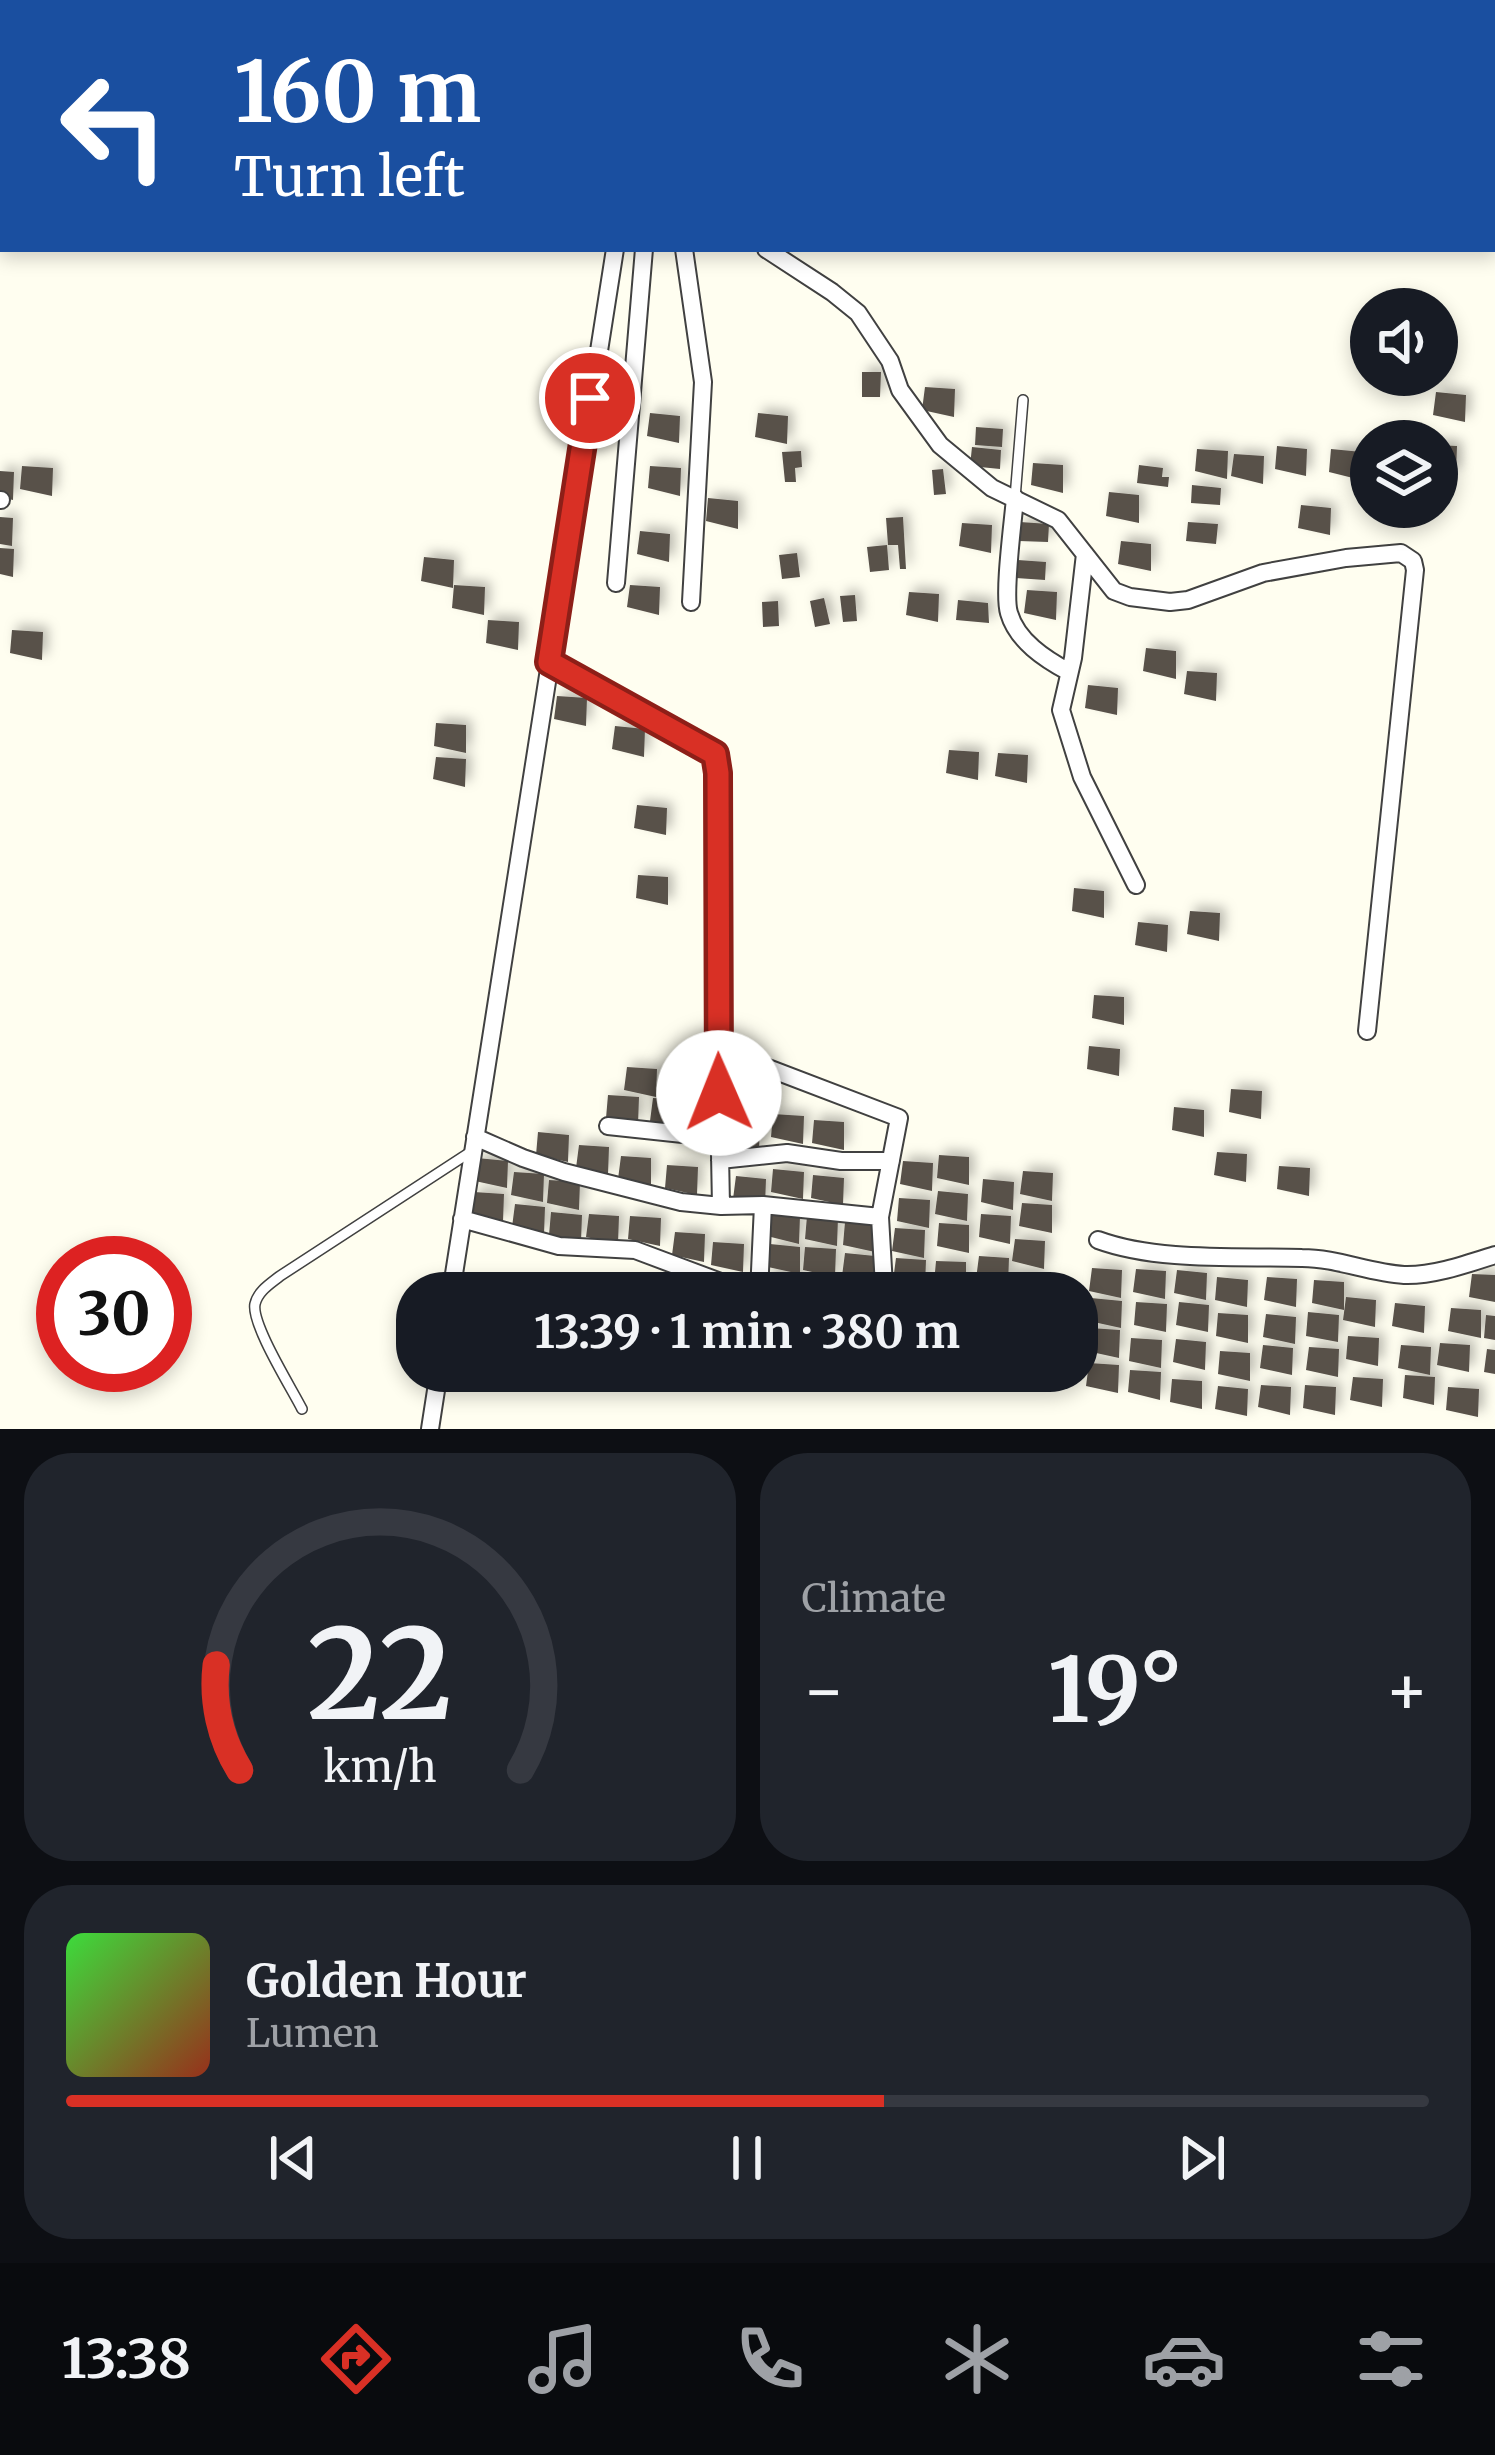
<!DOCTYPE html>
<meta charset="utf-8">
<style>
:root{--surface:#171b24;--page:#20242c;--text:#f1f3f6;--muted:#9ea1a6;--line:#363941;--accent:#d93025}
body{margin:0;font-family:Merriweather,serif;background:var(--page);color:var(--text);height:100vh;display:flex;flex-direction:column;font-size:45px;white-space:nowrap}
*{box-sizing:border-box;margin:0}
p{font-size:39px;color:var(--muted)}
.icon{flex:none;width:66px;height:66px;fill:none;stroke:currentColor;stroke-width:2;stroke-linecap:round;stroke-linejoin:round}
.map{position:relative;height:1429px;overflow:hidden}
.panel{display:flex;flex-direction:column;gap:24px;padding:24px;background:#0d0f14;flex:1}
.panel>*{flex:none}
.guide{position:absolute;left:0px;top:0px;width:1497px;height:252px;box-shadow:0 6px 18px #0003;background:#1a4fa0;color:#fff;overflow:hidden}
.tools{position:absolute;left:1350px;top:288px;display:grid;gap:24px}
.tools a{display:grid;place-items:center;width:108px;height:108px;border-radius:50%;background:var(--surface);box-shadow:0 6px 18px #0003;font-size:60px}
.speed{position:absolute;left:36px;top:1236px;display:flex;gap:24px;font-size:60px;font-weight:700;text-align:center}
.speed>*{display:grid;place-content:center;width:156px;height:156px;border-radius:50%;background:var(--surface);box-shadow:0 6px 18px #0003;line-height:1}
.speed .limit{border:18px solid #d22;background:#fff;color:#111}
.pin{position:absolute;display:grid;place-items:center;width:102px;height:102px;color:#fff;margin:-51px;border:6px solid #fff;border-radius:50%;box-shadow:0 3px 12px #0007}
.me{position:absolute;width:132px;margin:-66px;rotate:359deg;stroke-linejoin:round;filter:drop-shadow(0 0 9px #0008)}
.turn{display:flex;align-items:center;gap:42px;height:252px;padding:0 36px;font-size:54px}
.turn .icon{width:156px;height:156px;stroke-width:2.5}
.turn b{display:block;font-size:84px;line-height:102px}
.big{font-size:90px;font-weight:700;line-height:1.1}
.panel .card{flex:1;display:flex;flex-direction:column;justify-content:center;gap:18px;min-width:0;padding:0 42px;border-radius:48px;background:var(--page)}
.panel .dial{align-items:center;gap:0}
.dial svg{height:312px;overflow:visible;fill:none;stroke:var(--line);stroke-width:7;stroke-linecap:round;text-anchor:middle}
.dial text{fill:var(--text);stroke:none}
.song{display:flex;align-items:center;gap:36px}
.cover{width:144px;height:144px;border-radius:18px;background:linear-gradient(135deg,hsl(120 70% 55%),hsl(10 70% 35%))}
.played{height:12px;border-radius:6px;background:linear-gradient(90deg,var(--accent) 60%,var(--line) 60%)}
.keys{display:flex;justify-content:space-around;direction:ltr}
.heat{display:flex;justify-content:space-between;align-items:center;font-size:66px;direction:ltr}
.panel .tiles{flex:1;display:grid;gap:24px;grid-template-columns:1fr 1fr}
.card:last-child{grid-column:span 2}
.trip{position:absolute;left:396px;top:1272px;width:702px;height:120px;border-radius:48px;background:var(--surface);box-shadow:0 6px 18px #0003;font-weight:700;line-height:120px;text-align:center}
.dock{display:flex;height:192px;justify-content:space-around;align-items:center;background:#090b0e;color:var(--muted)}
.dock .icon{width:84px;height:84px}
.dock .current{color:var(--accent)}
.dock b{font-size:54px;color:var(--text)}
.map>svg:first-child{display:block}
</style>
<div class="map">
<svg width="1495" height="1429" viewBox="0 0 1495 1429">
<defs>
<filter id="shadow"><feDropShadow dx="5.5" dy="-5.5" stdDeviation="6" flood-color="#0004"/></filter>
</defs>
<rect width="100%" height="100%" fill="#fffef0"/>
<path fill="#58514a" filter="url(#shadow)" d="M 862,372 L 881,372 L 880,397 L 862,397 Z
M 925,387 L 955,389 L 954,417 L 922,410 Z
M 1436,392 L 1466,395 L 1465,422 L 1433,415 Z
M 650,413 L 680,416 L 679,443 L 647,436 Z
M 758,413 L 788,416 L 787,444 L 755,437 Z
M 976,427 L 1003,429 L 1002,447 L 975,445 Z
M 1437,445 L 1457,446 L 1456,474 L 1437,470 Z
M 1277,446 L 1307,449 L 1306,476 L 1275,469 Z
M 972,447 L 1001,450 L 1000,469 L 970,466 Z
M 1197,449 L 1228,451 L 1227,479 L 1195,471 Z
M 1331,449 L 1362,452 L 1361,480 L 1329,472 Z
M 801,451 L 802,467 L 795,468 L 796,482 L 785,482 L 782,452 Z
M 1234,454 L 1264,456 L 1263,484 L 1231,476 Z
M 1033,463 L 1063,465 L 1063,493 L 1031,485 Z
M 1139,465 L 1163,468 L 1162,477 L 1169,477 L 1168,487 L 1137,483 Z
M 22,466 L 53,468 L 52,496 L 20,489 Z
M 650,466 L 681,468 L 680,496 L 648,488 Z
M 943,469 L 946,494 L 934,495 L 932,470 Z
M 0,471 L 14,472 L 13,500 L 0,497 Z
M 1192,485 L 1221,488 L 1220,505 L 1191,503 Z
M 1109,492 L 1139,495 L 1139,523 L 1106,516 Z
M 708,498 L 738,501 L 738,529 L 706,521 Z
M 1301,505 L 1331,508 L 1330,535 L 1298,528 Z
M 0,517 L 13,518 L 12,546 L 0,544 Z
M 903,517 L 906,569 L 900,569 L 898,545 L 888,545 L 886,518 Z
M 1020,522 L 1049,524 L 1048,542 L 1019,541 Z
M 1188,522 L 1218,524 L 1216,544 L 1186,541 Z
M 962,523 L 992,525 L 991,553 L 959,546 Z
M 640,531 L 670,534 L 669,562 L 637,554 Z
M 1121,541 L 1151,544 L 1151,571 L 1118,564 Z
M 887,545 L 889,570 L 870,572 L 867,547 Z
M 0,548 L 14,549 L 13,577 L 0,574 Z
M 797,553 L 800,577 L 782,579 L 779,555 Z
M 424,557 L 454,560 L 453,588 L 421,581 Z
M 1018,560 L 1046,562 L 1045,580 L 1016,578 Z
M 454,585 L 485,587 L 484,615 L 452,608 Z
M 630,585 L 660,587 L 659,615 L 627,607 Z
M 1027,590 L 1057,592 L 1056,620 L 1024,613 Z
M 909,592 L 939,594 L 938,622 L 906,615 Z
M 855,595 L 857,621 L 843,622 L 840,596 Z
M 824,598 L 830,624 L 815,627 L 810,601 Z
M 958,600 L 988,603 L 989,623 L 956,620 Z
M 778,601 L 779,626 L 763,627 L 762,602 Z
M 488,620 L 519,622 L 518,650 L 486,643 Z
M 12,630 L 43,632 L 42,660 L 10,653 Z
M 1146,648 L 1176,651 L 1176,679 L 1143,671 Z
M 1187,671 L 1217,673 L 1216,701 L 1184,694 Z
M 1088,685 L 1118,688 L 1117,715 L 1085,708 Z
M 557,696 L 587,698 L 586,726 L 554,719 Z
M 436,723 L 466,725 L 466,753 L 434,746 Z
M 615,726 L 645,729 L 644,757 L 612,749 Z
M 949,750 L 979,752 L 978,780 L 946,773 Z
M 998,753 L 1028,755 L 1027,783 L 995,776 Z
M 436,757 L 466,759 L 465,787 L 433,779 Z
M 637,805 L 667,808 L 666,835 L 634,828 Z
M 638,875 L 668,877 L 668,905 L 636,898 Z
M 1074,888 L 1104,891 L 1104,918 L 1072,911 Z
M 1190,911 L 1220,913 L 1219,941 L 1187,934 Z
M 1138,922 L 1168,925 L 1167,952 L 1135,945 Z
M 1094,995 L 1124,997 L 1124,1025 L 1092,1018 Z
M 1089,1046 L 1120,1049 L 1119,1076 L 1087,1069 Z
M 665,1066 L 696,1068 L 695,1096 L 663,1089 Z
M 627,1067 L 657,1069 L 656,1097 L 624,1090 Z
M 728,1083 L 758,1085 L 757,1113 L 725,1106 Z
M 1231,1089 L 1262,1091 L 1261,1119 L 1229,1112 Z
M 608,1095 L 639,1097 L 638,1125 L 606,1118 Z
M 653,1098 L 683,1100 L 682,1128 L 650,1121 Z
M 1174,1107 L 1204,1110 L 1204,1137 L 1172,1130 Z
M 773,1114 L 804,1116 L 803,1144 L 771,1137 Z
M 814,1120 L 844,1122 L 844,1150 L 812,1143 Z
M 729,1121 L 760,1123 L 759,1151 L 727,1144 Z
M 538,1132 L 569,1135 L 568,1162 L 536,1155 Z
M 579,1145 L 609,1147 L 608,1175 L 576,1168 Z
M 1217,1152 L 1247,1154 L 1246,1182 L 1214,1175 Z
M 939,1155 L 969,1157 L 969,1185 L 937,1178 Z
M 621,1156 L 651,1158 L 651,1186 L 618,1179 Z
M 477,1158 L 508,1161 L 507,1188 L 475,1181 Z
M 903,1161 L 933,1163 L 932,1191 L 900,1184 Z
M 667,1165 L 698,1167 L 697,1195 L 665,1188 Z
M 1279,1166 L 1310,1168 L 1309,1196 L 1277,1189 Z
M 773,1169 L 804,1172 L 803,1199 L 771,1192 Z
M 1023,1171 L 1053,1173 L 1052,1201 L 1020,1194 Z
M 514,1172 L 544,1174 L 543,1202 L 511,1195 Z
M 813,1175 L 844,1178 L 843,1205 L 811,1198 Z
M 736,1176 L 766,1179 L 765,1206 L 733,1199 Z
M 983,1179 L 1014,1182 L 1013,1210 L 981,1202 Z
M 549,1180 L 580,1182 L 579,1210 L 547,1203 Z
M 938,1191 L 968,1194 L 967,1221 L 935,1214 Z
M 474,1192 L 504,1194 L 503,1222 L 471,1215 Z
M 899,1198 L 930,1200 L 929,1228 L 897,1221 Z
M 1022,1203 L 1052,1205 L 1052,1233 L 1019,1226 Z
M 515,1204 L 545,1207 L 544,1235 L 512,1227 Z
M 551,1212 L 582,1215 L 581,1242 L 549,1235 Z
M 770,1213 L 800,1216 L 799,1244 L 767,1236 Z
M 589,1214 L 619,1216 L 618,1244 L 586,1237 Z
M 981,1214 L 1011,1216 L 1010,1244 L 979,1237 Z
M 630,1216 L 661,1218 L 660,1246 L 628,1239 Z
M 807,1216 L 838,1218 L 837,1246 L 805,1239 Z
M 845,1222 L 876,1224 L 875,1252 L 843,1245 Z
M 939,1223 L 969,1225 L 969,1253 L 937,1246 Z
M 895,1228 L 925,1230 L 924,1258 L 892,1251 Z
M 675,1232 L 705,1234 L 704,1262 L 672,1255 Z
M 1015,1239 L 1045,1241 L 1044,1269 L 1012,1261 Z
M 713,1242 L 744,1244 L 743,1272 L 711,1265 Z
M 770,1244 L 800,1247 L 800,1274 L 768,1267 Z
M 805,1247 L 836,1249 L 835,1277 L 803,1270 Z
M 845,1253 L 875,1256 L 874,1283 L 842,1276 Z
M 979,1256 L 1009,1258 L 1008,1286 L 976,1279 Z
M 896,1258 L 926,1260 L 925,1287 L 893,1281 Z
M 936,1261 L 966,1262 L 966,1290 L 934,1283 Z
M 1092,1268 L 1122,1270 L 1121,1298 L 1089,1291 Z
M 1136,1269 L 1166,1271 L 1165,1299 L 1133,1292 Z
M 1177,1270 L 1207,1273 L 1206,1300 L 1174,1293 Z
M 1011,1272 L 1041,1274 L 1040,1293 L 1008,1293 Z
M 768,1273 L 799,1275 L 798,1293 L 766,1293 Z
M 1472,1274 L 1495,1275 L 1495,1302 L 1469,1297 Z
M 1217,1277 L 1248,1280 L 1247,1307 L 1215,1300 Z
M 1267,1277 L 1297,1279 L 1296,1307 L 1264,1300 Z
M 805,1280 L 835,1282 L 835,1293 L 803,1293 Z
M 1314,1280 L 1344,1282 L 1344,1310 L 1312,1303 Z
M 1346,1297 L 1376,1300 L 1375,1327 L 1343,1320 Z
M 1091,1298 L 1122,1301 L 1121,1328 L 1089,1321 Z
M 1136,1302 L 1167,1304 L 1166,1332 L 1134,1325 Z
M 1179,1302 L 1209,1305 L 1208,1332 L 1176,1325 Z
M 1395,1303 L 1425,1306 L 1424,1333 L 1392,1326 Z
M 1451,1308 L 1481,1310 L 1481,1338 L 1448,1331 Z
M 1308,1312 L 1339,1315 L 1338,1342 L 1306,1336 Z
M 1218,1313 L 1248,1315 L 1248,1343 L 1216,1336 Z
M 1266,1314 L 1296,1317 L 1295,1344 L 1263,1337 Z
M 1486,1315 L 1495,1316 L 1495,1340 L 1484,1338 Z
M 1090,1328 L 1120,1330 L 1119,1358 L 1087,1351 Z
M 1348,1336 L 1379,1338 L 1378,1366 L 1346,1359 Z
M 1131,1338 L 1162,1340 L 1161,1368 L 1129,1361 Z
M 1176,1339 L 1206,1342 L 1205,1370 L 1173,1362 Z
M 1440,1343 L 1470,1345 L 1469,1372 L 1437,1365 Z
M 1263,1345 L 1293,1348 L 1292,1375 L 1260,1368 Z
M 1401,1345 L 1431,1347 L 1430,1375 L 1398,1368 Z
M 1309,1347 L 1339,1349 L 1338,1377 L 1306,1370 Z
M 1487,1349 L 1495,1350 L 1495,1374 L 1484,1372 Z
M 1220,1351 L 1250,1353 L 1250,1381 L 1218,1374 Z
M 1089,1363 L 1119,1365 L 1118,1393 L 1086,1386 Z
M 1130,1370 L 1161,1372 L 1160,1400 L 1128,1392 Z
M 1405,1375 L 1435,1377 L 1434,1405 L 1403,1398 Z
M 1353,1377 L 1383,1379 L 1382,1407 L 1350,1400 Z
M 1172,1379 L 1202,1381 L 1202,1409 L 1170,1402 Z
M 1261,1385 L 1291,1387 L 1290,1415 L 1258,1407 Z
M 1305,1385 L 1336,1387 L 1335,1415 L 1303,1408 Z
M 1218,1386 L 1248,1389 L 1247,1416 L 1215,1409 Z
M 1448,1387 L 1479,1389 L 1478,1417 L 1446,1410 Z"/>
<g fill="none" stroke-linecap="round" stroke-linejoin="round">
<defs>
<path id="service" d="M 1015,498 L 1023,400
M 302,1409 C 292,1389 251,1324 255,1304 C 258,1291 270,1284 280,1276 L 472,1151"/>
<path id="minor" d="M 37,3 L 37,0
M 275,3 L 275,0
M 649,3 L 649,0
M 684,249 L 703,382 L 691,602
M 766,249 L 832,292 L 858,313 L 890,361 L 900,390 L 940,445 L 992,488 L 1058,520 L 1114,591 L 1130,597 L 1170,602 L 1188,600 L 1263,573 L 1346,558 L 1401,553 L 1413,561 L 1415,570 L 1367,1031
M 1015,498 C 1013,523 1003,594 1009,613 C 1017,641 1045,659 1069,672
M 0,500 L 1,500
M 1085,554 L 1073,658 L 1061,710 L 1082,777 L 1136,885
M 616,583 L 644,249
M 549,662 L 714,754 L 719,773 L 718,1049 L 721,1206
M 718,1049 L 899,1118 L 880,1217 L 884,1286
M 608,1126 L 720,1138
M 475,1137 L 523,1158 L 564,1172 L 681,1202 L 721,1206 L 763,1205 L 880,1217
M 720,1160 L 787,1153 L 841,1161 L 891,1161
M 462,1219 L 559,1246 L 635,1250 L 750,1293
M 1098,1240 C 1158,1262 1239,1256 1302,1258 C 1337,1258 1369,1273 1404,1275 C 1433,1276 1467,1264 1495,1255
M 451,1293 L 615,249
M 759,1293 L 763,1205
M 430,1429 L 439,1371"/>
<path id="tertiary" d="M 754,3 L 757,0
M 0,135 L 3,134"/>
</defs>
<use href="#service" stroke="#414141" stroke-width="12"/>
<use href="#minor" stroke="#414141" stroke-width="20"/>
<use href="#tertiary" stroke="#414141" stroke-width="24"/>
<use href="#service" stroke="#fff" stroke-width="9"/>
<use href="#minor" stroke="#fff" stroke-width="16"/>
<use href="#tertiary" stroke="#fff" stroke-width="21"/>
</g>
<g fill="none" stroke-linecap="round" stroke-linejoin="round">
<defs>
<path id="route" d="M 590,398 L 549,662 L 715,754 L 718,773 L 719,1093"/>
</defs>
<use href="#route" stroke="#8d1f18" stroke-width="30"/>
<use href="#route" stroke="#d93025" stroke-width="21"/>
</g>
</svg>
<div class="tools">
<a><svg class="icon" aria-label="sound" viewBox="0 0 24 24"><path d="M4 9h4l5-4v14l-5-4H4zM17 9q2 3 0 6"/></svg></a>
<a><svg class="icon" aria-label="layers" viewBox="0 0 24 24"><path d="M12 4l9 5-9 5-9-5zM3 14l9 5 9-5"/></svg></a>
</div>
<div class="speed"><div class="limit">30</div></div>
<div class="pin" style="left:590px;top:398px;background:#d93025"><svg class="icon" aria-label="arrive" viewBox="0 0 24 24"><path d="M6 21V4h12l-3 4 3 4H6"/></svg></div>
<svg class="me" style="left:719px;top:1093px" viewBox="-20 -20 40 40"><circle r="19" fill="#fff"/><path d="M0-13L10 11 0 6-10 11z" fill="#d93025"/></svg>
<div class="trip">13:39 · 1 min · 380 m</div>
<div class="guide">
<div class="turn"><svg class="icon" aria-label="left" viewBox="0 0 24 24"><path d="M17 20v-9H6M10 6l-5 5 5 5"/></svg><div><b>160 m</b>Turn left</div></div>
</div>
</div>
<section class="panel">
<div class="tiles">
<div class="card dial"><svg viewBox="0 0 100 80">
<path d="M14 69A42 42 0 1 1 86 69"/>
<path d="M14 69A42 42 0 0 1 8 42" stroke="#d93025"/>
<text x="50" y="56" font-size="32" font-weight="700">22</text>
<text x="50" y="72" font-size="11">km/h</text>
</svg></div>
<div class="card"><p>Climate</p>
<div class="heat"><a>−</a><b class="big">19°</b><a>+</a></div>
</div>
<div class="card">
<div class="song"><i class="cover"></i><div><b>Golden Hour</b><p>Lumen</p></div></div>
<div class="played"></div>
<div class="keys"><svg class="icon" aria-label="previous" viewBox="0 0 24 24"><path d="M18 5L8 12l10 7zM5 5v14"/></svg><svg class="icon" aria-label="pause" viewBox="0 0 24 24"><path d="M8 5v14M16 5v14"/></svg><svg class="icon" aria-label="next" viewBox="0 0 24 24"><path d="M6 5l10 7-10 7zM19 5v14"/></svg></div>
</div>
</div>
</section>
<nav class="dock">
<b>13:38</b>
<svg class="icon current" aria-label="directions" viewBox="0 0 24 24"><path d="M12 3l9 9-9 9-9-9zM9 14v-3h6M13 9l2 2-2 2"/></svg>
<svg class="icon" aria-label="music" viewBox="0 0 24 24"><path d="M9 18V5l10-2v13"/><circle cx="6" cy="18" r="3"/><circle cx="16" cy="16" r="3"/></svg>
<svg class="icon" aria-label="phone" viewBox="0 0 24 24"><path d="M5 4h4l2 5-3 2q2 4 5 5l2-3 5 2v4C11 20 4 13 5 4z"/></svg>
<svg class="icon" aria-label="climate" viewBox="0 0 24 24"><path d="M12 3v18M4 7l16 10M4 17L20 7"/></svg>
<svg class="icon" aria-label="car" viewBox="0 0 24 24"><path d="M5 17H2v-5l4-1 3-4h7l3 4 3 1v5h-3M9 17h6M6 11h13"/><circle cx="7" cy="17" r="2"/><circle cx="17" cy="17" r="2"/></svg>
<svg class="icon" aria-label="filters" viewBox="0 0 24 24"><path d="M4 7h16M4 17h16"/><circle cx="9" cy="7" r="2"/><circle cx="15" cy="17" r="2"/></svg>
</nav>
